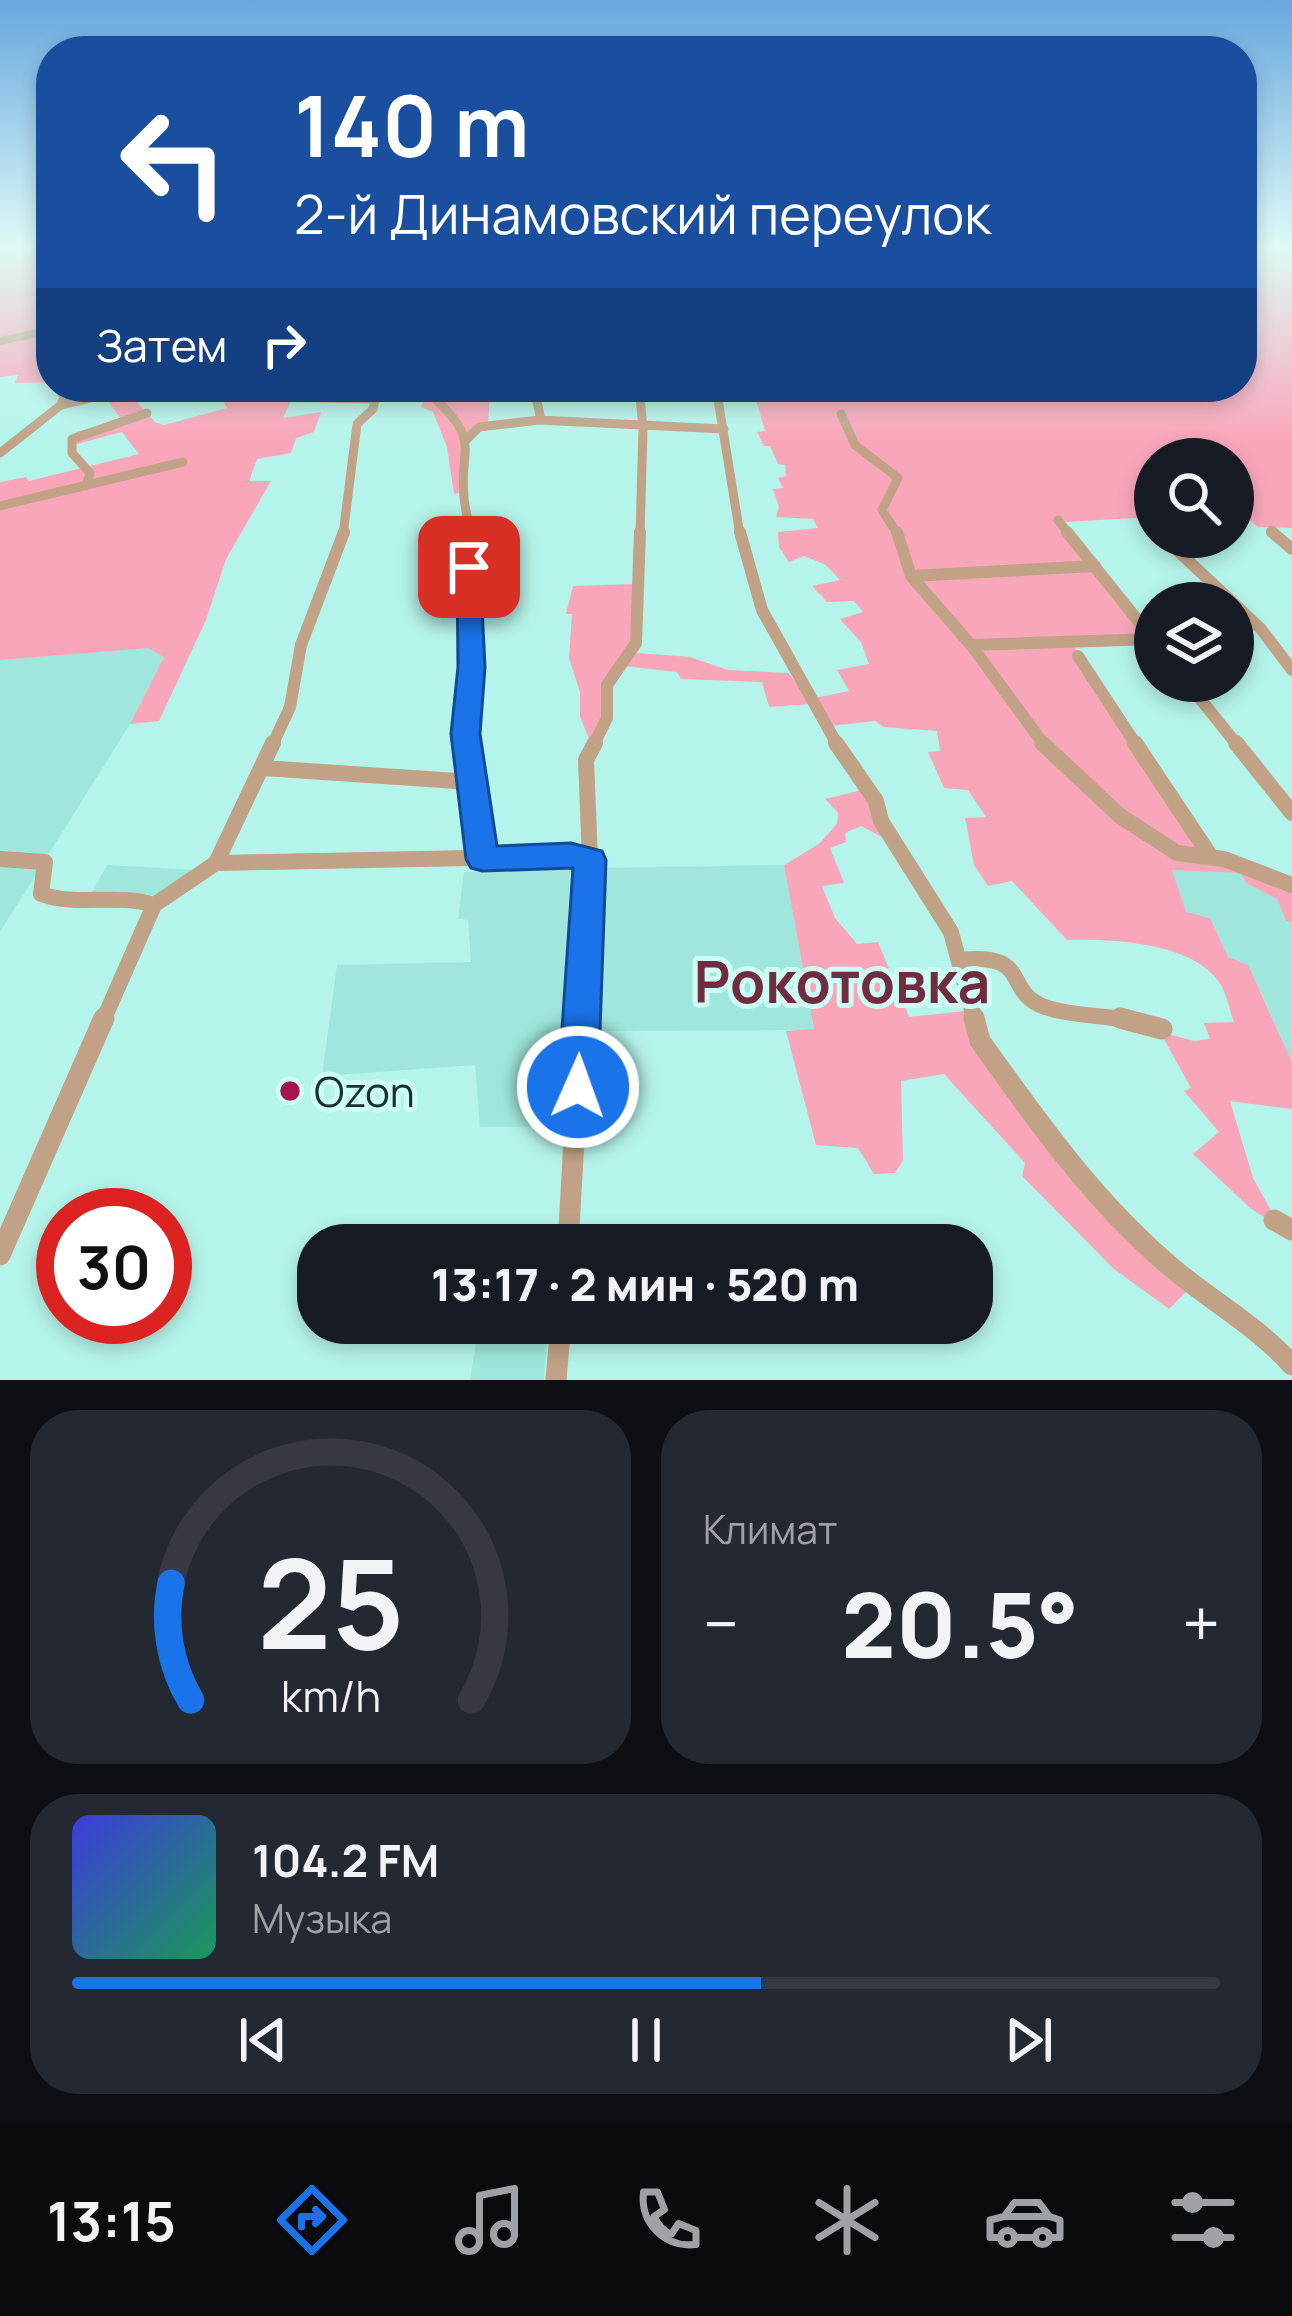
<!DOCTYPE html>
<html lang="ru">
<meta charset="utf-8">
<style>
:root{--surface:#171b24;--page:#242831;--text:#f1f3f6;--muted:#9ea1a6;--line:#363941;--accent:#1a73e8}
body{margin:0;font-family:Manrope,sans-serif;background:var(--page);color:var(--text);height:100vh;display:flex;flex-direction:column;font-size:45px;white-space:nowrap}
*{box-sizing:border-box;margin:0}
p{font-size:39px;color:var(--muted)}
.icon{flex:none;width:66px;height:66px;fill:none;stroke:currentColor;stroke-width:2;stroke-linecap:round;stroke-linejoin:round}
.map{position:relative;height:1380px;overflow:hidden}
.drawer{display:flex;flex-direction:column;gap:30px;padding:30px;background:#0d0f14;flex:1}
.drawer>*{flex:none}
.hud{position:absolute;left:36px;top:36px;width:1221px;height:366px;border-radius:48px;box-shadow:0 6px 18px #0003;background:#1a4fa0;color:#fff;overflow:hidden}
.controls{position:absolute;left:1134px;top:438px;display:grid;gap:24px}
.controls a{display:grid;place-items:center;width:120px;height:120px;border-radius:50%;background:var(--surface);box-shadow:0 6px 18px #0003;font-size:60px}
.speed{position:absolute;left:36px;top:1188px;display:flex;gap:24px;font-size:60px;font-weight:700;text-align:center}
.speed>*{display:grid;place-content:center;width:156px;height:156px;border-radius:50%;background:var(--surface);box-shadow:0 6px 18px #0003;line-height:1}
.speed .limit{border:18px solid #d22;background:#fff;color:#111}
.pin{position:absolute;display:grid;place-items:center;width:102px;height:102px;color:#fff;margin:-51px;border-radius:24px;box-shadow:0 6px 18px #0006}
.me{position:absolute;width:132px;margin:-66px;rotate:2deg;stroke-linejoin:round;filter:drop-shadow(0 0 9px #0008)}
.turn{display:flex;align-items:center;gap:42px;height:252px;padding:0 60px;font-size:54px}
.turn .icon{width:156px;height:156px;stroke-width:2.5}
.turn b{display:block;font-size:84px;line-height:102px}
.then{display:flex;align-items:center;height:114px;padding:0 60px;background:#0003;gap:24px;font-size:45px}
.big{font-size:90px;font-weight:800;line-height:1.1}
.drawer .widget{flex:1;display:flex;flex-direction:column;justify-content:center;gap:18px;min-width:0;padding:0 42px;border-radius:48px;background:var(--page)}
.drawer .dial{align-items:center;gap:0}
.dial svg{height:312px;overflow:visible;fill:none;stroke:var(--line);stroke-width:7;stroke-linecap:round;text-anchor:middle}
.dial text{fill:var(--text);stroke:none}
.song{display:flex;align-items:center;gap:36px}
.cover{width:144px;height:144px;border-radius:18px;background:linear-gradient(135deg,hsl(240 70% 55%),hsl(150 70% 35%))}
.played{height:12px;border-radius:6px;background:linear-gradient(90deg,var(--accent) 60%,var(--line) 60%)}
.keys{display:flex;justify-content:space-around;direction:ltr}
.heat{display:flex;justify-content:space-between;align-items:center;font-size:66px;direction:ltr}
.drawer .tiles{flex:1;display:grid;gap:30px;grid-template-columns:1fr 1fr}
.widget:last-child{grid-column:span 2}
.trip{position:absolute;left:297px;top:1224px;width:696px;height:120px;border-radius:48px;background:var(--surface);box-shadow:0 6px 18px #0003;font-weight:800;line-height:120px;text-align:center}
.tab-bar{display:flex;height:192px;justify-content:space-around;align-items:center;background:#090b0e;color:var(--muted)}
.tab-bar .icon{width:84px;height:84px}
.tab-bar .active{color:var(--accent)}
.tab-bar b{font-size:54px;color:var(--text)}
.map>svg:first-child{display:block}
</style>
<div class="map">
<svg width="1292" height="1380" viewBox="0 0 1292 1380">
<rect width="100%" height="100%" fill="#b5f4ea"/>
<path fill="#9fe7dc" d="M 148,648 L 165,656 L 130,724 L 0,932 L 0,660 Z
M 107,865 L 198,870 L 157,896 L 90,896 Z
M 784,865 L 814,1030 L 594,1031 L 597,868 Z
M 570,869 L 559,1126 L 480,1127 L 475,1065 L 322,1076 L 337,965 L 471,962 L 468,920 L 458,919 L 464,872 Z
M 1171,869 L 1242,873 L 1246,883 L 1277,899 L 1286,921 L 1292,922 L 1292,1062 L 1261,992 L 1228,957 L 1209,918 L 1186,913 Z
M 547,1326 L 544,1380 L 470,1380 L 478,1330 Z"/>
<path fill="#faa6ba" d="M 0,248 L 51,248 L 51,382 L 15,383 L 18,375 L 0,377 Z
M 1242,248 L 1292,248 L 1292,528 L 1258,527 L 1241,513 L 1233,513 L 1233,459 L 1155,459 L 1155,533 L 1136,518 L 1064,522 L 1155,639 L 1074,646 L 1214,851 L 1292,882 L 1292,922 L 1286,921 L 1277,899 L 1246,883 L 1241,873 L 1172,870 L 1186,912 L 1210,918 L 1228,957 L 1248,965 L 1292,1062 L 1292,1109 L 1230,1101 L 1253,1178 L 1275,1218 L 1270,1221 L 1250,1208 L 1193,1154 L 1219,1132 L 1184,1091 L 1191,1088 L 1160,1032 L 1194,1041 L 1210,1039 L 1204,1023 L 1234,1022 C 1230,1011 1227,996 1221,985 C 1195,942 1112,939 1067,940 L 1012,881 L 988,886 L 974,865 L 965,818 L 986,817 L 968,790 L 944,788 L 928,752 L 940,751 L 937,731 L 884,727 L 875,721 L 831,726 L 814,698 L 849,691 L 837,670 L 869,664 L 861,642 L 840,619 L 863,612 L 854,601 L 827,602 L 812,586 L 840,580 L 826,565 L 804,556 L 789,562 L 779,547 L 778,532 L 818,528 L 813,519 L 776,517 L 779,507 L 773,489 L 783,488 L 778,478 L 786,476 L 785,465 L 778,464 L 770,446 L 764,446 L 757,432 L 765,431 L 756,399 L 746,399 L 744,387 L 778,387 L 800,400 L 815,396 L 803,387 L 1242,387 Z
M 251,387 L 289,387 L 285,397 L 292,399 L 283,418 L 321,412 L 314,432 L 296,438 L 291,453 L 257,459 L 249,481 L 271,481 L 226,559 L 206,620 L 159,721 L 130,724 L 164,657 L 148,648 L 0,660 L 0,482 L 26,477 L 29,481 L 139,454 L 122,432 L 73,445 L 76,432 L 122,420 L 103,395 L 131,396 L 155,422 L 164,425 L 227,408 L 217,390 L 245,395 Z
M 430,387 L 532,387 L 534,392 L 490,394 L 488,424 L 462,441 L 460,493 L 454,494 L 447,447 L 433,412 L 421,407 Z
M 633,584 L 632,644 L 612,672 L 603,721 L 590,741 L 580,717 L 580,692 L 569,658 L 572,614 L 566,614 L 573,586 Z
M 636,653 L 690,657 L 728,670 L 789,673 L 810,704 L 769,707 L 762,682 L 681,679 L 677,672 L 624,666 Z
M 859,786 L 888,840 L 861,826 L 845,833 L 846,842 L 830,848 L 844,883 L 822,886 L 835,918 L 857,944 L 878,942 L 909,1017 L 965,1011 L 975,1039 L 1188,1290 L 1169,1309 L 1114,1269 L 1022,1176 L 1025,1163 L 944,1074 L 901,1081 L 903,1160 L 895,1173 L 874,1174 L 858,1148 L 816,1145 L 786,1031 L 814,1029 L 784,865 L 819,844 L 837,824 L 838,813 L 825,799 L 858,791 Z"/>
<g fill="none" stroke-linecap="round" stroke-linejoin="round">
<path stroke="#c1a286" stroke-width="8" d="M 0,341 L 51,330"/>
<path stroke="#c1a286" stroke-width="9" d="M 48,371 L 51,377
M 216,387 L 270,397 L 377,399
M 440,387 L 437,401 C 481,442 459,449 464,497 C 465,510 469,522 471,535
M 534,387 L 541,420
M 639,387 L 643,428 L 640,535
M 716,387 L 740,535
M 61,405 L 136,387
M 841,414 L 855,445 L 898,478 L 882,510 L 898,535
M 466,440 L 479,427 L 539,420 L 724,429
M 0,453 L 61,405 L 64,397 L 58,387
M 86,486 L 90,473 L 72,453 L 72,439 L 147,413
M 0,506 L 183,462
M 1058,520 L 1070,535
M 1271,531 L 1276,535
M 343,535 L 357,424 L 373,409 L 378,387"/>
<path stroke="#c1a286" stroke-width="12" d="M 740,532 L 762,610 L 838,746
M 897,532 L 911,576 L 971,645
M 1067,532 L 1155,642
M 1272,532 L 1292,549
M 1163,537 L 1261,629 L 1292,670
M 911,576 L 1095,566
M 1078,656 L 1137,746
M 1186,681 L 1238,746
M 272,746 L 290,707 L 301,645 L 344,532
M 469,746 C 465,718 470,696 472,668 C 474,622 466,578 471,532
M 593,746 L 607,718 L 607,685 L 636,643 L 640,532
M 1045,746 L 971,645 L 1153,639"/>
<path stroke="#c1a286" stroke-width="16" d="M 468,743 L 483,859
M 836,743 L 876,801 L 881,821 L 951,932 L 975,1021
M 1042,743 L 1120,816 L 1177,853 L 1224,859 L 1292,885
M 1135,743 L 1211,857
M 1236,743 L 1292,813
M 263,768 L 472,782
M 0,859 L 45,862 L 41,894 C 78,907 117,893 154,905
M 216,863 L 571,856 L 590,860
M 960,960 C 1033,952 1002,992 1045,1007 C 1071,1016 1104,1015 1132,1021
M 103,1021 L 154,905 L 216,863 L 273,743
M 581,1021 L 590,860 L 586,760 L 595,743"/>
<path stroke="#c1a286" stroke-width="21" d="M 974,1018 L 980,1041 C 1040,1125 1097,1206 1177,1272 C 1216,1304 1258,1327 1292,1365
M 1120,1018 L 1162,1029
M 1274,1220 L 1292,1230
M 568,1245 L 581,1018
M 0,1255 L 104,1018
M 556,1380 L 561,1323"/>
</g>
<linearGradient id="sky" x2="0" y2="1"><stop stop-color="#67a7df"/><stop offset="0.56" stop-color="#defaf6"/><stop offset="1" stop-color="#defaf6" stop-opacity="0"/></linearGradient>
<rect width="1292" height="442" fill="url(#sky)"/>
<path fill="#1a73e8" stroke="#114b97" stroke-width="3" d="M 469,560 L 480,567 L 485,667 L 480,734 L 497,846 L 571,843 L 602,851 L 606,860 L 598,1087 L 592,1100 L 578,1105 L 564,1100 L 558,1087 L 573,868 L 482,871 L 471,868 L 466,859 L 451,734 L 458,667 L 457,567 Z"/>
<circle fill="#a71450" stroke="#cdfef6" stroke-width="4.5" cx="290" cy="1091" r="12"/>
<g text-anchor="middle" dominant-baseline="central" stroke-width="10" stroke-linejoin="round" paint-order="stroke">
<g font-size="42" fill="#18312e" stroke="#cdfef6" text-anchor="start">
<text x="314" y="1091">Ozon</text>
</g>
<g font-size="57" font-weight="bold" fill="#712c40" stroke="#cdfef6">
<text x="842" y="981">Рокотовка</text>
</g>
</g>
</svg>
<div class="controls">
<a><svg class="icon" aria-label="search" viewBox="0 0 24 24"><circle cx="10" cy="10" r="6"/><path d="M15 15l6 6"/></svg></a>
<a><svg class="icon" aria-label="layers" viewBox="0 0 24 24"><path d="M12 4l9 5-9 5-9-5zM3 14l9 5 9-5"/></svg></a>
</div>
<div class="speed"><div class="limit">30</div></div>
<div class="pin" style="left:469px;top:567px;background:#d93025"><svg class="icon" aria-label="arrive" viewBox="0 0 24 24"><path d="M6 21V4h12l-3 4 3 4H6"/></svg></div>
<svg class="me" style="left:578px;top:1087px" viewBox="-20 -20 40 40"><circle r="17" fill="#1a73e8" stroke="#fff" stroke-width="3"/><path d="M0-11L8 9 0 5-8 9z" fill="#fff"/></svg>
<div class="trip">13:17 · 2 мин · 520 m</div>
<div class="hud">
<div class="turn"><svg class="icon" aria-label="left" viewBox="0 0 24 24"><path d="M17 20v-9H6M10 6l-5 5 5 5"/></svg><div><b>140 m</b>2-й Динамовский переулок</div></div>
<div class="then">Затем<svg class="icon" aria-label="right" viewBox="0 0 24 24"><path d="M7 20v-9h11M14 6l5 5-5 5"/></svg></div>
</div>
</div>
<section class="drawer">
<div class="tiles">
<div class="widget dial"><svg viewBox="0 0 100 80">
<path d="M14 69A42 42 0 1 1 86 69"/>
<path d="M14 69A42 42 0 0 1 9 39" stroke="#1a73e8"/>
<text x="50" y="56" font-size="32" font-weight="700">25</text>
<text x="50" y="72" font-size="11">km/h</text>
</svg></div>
<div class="widget"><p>Климат</p>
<div class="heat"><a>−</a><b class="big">20.5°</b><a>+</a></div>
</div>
<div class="widget">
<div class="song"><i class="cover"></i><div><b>104.2 FM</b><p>Музыка</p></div></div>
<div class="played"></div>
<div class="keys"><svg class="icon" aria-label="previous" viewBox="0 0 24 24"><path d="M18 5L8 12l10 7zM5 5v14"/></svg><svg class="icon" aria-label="pause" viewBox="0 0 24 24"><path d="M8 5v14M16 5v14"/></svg><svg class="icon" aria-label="next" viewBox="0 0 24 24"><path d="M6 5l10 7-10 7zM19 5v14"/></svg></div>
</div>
</div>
</section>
<nav class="tab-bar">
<b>13:15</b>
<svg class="icon active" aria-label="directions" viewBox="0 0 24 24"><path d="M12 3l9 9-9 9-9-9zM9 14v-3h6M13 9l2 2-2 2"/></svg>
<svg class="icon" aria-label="music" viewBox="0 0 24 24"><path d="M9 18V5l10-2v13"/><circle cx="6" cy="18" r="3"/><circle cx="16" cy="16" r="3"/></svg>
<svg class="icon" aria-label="phone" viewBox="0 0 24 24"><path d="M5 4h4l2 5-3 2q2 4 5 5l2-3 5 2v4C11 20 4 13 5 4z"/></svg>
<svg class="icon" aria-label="climate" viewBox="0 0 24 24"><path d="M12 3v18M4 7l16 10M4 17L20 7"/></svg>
<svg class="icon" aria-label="car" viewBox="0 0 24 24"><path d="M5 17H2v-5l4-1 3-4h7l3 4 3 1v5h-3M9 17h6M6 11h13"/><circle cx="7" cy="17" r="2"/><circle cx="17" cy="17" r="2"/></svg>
<svg class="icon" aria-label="filters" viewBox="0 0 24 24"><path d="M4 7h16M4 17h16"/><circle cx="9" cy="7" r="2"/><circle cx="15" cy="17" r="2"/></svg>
</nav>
